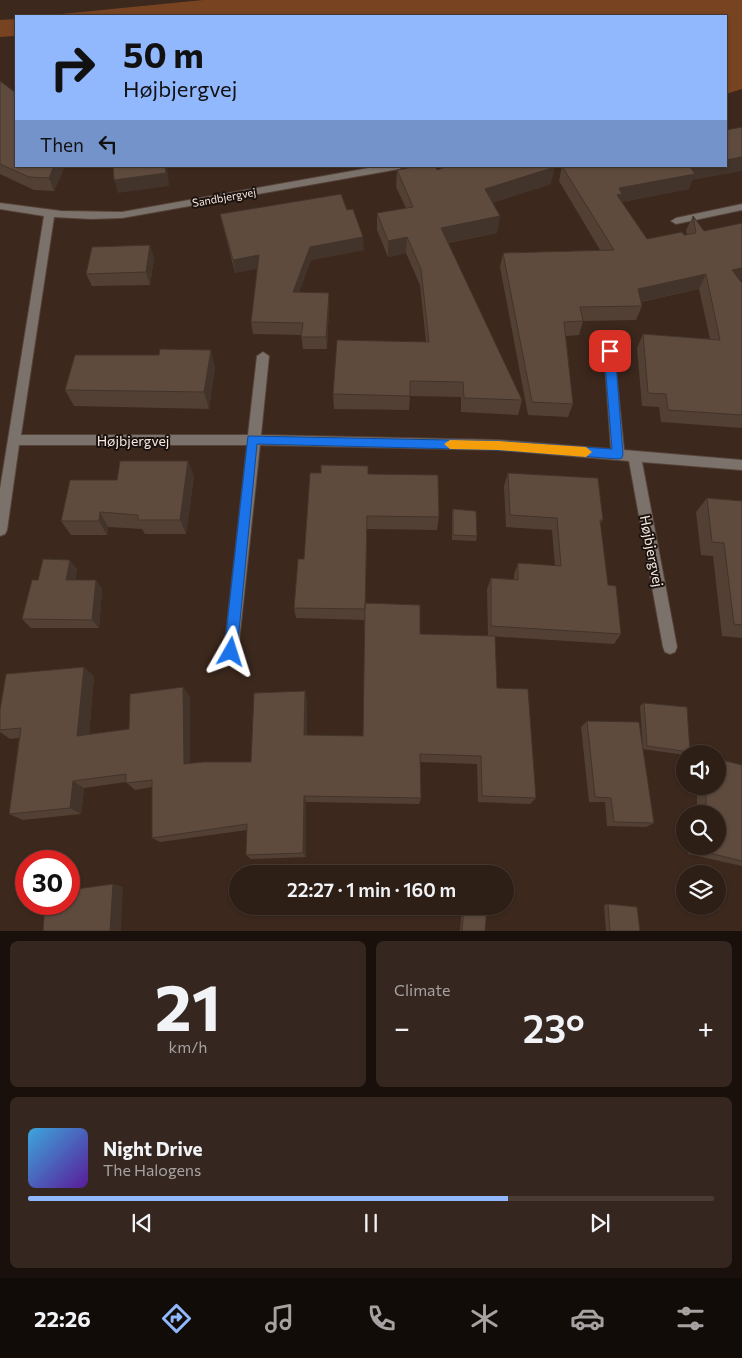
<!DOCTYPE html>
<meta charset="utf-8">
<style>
:root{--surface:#2d1e16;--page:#35271f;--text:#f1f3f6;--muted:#a7a2a1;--line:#483c35;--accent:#91b8fd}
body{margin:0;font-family:Commissioner,sans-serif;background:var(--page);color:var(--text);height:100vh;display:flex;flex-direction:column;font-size:19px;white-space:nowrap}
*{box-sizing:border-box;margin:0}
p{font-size:16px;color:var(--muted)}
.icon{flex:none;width:28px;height:28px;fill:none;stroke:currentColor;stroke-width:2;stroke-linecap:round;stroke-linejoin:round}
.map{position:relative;height:931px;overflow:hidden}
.side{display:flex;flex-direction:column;gap:10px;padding:10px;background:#19100c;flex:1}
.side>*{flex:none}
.hud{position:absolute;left:15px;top:15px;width:712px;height:152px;border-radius:0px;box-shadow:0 1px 4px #0004,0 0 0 1px var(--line);background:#91b8fd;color:#111;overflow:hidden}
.tools{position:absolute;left:676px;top:745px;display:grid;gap:10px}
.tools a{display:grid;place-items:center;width:50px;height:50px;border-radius:50%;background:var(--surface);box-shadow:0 1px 4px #0004,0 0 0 1px var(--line);font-size:25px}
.speed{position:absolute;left:15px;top:850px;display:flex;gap:10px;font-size:25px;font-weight:700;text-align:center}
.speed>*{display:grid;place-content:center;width:65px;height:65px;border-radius:50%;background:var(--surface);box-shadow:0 1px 4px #0004,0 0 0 1px var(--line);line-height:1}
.speed .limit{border:8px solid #d22;background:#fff;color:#111}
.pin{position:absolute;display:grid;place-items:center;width:42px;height:42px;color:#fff;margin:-21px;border-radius:10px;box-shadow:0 2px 8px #0006}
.me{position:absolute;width:55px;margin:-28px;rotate:6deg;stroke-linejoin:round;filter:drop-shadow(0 0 4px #0008)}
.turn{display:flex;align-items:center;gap:18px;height:105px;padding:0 25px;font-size:22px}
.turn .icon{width:65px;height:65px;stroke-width:2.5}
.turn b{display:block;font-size:35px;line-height:42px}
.then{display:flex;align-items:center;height:48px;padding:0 25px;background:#0003;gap:10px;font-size:19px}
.big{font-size:38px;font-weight:600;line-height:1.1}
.side .tile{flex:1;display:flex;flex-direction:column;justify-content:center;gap:8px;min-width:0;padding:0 18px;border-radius:8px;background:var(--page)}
.side .dial{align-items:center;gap:0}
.dial b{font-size:65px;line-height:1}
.song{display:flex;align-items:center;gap:15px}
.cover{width:60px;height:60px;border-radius:8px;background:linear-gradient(135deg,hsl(200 70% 55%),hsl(270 70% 35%))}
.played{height:5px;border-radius:2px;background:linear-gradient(90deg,var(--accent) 70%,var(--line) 70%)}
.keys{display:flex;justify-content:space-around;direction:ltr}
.heat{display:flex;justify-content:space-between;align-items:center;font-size:28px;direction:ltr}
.side .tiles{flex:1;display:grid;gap:10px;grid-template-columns:1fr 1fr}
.tile:last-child{grid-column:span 2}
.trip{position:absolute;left:229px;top:865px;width:285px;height:50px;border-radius:25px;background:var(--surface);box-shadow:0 1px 4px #0004,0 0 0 1px var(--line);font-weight:600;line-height:50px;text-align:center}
.tabs{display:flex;height:80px;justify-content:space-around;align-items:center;background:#120c09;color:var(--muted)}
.tabs .icon{width:35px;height:35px}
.tabs .active{color:var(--accent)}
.tabs b{font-size:22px;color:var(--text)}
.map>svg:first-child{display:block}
</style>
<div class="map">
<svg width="742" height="931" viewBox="0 0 742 931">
<rect width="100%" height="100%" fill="#3c281d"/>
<path fill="#774321" d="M 203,0 L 742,0 L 742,89 L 726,94 L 726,16 L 41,16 Z
M 16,19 L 16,47 L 14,36 L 0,37 L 0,20 Z"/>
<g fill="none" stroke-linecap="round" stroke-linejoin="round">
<defs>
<path id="minor" d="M 380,166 L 404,166 L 399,169 L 122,218 L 91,219 L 54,217 L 21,435 L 248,435 L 257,356 L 263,352 L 269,356 L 261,435 L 498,440 L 611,449 L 604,351 L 610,347 L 614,348 L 624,450 L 742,460 L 742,470 L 642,462 L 677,647 L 675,652 L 670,654 L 665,652 L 663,647 L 629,461 L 498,450 L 260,445 L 238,652 L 236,657 L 231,659 L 226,657 L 224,652 L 247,445 L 19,445 L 7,530 L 5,534 L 0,536 L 0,489 L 44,216 L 0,209 L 0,203 L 61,211 L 122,212 Z
M 742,204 L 742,210 L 676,224 L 671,221 L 676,218 Z"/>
</defs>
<use href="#minor" stroke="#564339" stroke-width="2"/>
<use href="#minor" fill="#7c726c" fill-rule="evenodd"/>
</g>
<path fill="#524035" d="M 0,81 L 65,166 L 54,191 L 34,190 L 0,174 Z
M 562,166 L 726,166 L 692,180 L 689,189 L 622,202 L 647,239 L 687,235 L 686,230 L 693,216 L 742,283 L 742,428 L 661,422 L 659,407 L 642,406 L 637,348 L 643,334 L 710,339 L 699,289 L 641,302 L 642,306 L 636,320 L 583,321 L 579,335 L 566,336 L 573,404 L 568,417 L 528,415 L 500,267 L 503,253 L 600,250 L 559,181 Z
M 397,170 L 437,170 L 551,184 L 492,203 L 500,216 L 497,233 L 448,243 L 522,400 L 518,415 L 461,412 L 461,397 L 410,396 L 409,410 L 334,409 L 333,394 L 426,342 L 420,285 L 406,253 L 388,257 L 377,230 L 377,213 L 406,208 L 396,187 Z
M 347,210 L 364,250 L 311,260 L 299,292 L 329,293 L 329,305 L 327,349 L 303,349 L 301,335 L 253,334 L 251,322 L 257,268 L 235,273 L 220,214 Z
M 154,258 L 150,285 L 92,286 L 86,274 Z
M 159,355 L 215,367 L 209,409 L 74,406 L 65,390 Z
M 321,473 L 368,474 L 439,517 L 437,530 L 367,529 L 365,620 L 296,618 L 294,608 L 304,559 Z
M 508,473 L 603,520 L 600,524 L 608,585 L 621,634 L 614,644 L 488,636 L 487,589 L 491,578 L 514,579 L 514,575 L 518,563 L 555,566 L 552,530 L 506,527 L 504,486 Z
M 194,476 L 186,534 L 145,534 L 142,529 L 108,527 L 107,535 L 71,535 L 61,521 L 117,480 Z
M 707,498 L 742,501 L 742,638 L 722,636 L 713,556 L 701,555 L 696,512 Z
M 453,509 L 477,536 L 476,541 L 452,540 L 452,514 Z
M 77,569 L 75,580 L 96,580 L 102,589 L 99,628 L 31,628 L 22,619 L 38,580 Z
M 420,634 L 497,688 L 536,798 L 530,804 L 478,802 L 477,764 L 420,762 L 421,798 L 419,804 L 306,802 L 306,857 L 251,859 L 246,855 L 247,830 L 160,842 L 152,838 L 152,787 L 135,790 L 126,782 L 84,788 L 81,814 L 23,820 L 9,814 L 19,738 L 10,739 L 0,732 L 0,710 L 84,667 L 94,677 L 89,734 L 129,729 L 183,687 L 190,697 L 190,763 L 251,762 L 305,691 L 307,701 L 307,735 L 363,736 Z
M 644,703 L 690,752 L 688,754 L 685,754 L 685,755 L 643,749 L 640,706 Z
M 587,721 L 654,823 L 646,827 L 607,826 L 605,802 L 589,802 L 581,727 Z
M 742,765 L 742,866 L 688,854 L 688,846 L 718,846 L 718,814 L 697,814 L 697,786 L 718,786 Z
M 608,904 L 640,931 L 606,931 L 604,905 Z
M 462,906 L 487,906 L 485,931 L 460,931 Z"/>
<path fill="#42342b" d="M 742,157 L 742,171 L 692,180 L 689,189 L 620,202 L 612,210 L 619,188 L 690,167 L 694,166 L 726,166 L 726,160 Z
M 54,166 L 65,166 L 54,191 L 49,178 Z
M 165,166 L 167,166 L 169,186 L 118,193 L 114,180 Z
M 555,167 L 551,184 L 482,206 L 485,189 Z
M 500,216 L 497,233 L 440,244 L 441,228 Z
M 363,237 L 364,250 L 311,260 L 294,305 L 293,292 L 310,247 Z
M 407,237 L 406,253 L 388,257 L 388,241 Z
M 150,245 L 154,258 L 150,285 L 146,272 Z
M 259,255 L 261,268 L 235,273 L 233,260 Z
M 742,268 L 742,280 L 725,284 L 732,270 Z
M 706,274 L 699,289 L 633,303 L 638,289 Z
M 329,293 L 329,305 L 327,349 L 326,337 Z
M 211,350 L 215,367 L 209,409 L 204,392 Z
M 188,461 L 194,476 L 186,534 L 180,520 Z
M 100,512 L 108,527 L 107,535 L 99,521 Z
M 367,516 L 367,529 L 365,620 L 365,609 Z
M 70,560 L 77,569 L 73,589 L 66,580 Z
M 96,580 L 102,589 L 99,628 L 92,620 Z
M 84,667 L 94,677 L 88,744 L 77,736 Z
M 183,687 L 190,697 L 190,771 L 184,764 Z
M 305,691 L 307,701 L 307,743 L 304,735 Z
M 73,781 L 84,788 L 81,814 L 70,808 Z
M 304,796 L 306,802 L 306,857 L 303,853 Z
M 113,884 L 123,887 L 121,931 L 110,931 Z"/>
<path fill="#5f4a3e" stroke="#42342b" d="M 0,81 L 16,93 L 16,166 L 54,166 L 49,178 L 29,177 L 0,164 Z
M 742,127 L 742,157 L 726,160 L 726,130 Z
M 113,166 L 165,166 L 166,173 L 114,180 Z
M 419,166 L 435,166 L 437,170 L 448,166 L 554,166 L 555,167 L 485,189 L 500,216 L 441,228 L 522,400 L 464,398 L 463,382 L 410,381 L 410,396 L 333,394 L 337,340 L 429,342 L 421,269 L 407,237 L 388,241 L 377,213 L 413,207 L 397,170 Z
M 562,166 L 694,166 L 690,167 L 695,174 L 619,188 L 622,194 L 617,195 L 647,239 L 682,232 L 684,235 L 696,233 L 693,216 L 704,231 L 742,223 L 742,268 L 732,270 L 742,283 L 742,415 L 668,410 L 666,394 L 648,393 L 643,334 L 720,340 L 706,274 L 638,289 L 642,306 L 580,307 L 583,321 L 564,322 L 573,404 L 532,402 L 503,253 L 614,250 Z
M 341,194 L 347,210 L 353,209 L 363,237 L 310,247 L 293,292 L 329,293 L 326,337 L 301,337 L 303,323 L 251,322 L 259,255 L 233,260 L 220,214 Z
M 150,245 L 146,272 L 86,274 L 92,247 Z
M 160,349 L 211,350 L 204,392 L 65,390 L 75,355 L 159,355 Z
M 120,461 L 188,461 L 180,520 L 138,520 L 138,515 L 100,512 L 99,521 L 61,521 L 70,480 L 117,480 Z
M 321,465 L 368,466 L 368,474 L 438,475 L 439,517 L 367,516 L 365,609 L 294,608 L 298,559 L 304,559 L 310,473 L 321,473 Z
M 508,473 L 598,478 L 603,520 L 600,520 L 608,585 L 616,586 L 621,634 L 491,626 L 491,578 L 518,580 L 518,563 L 561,566 L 557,518 L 510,515 Z
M 707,498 L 742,501 L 742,625 L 734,624 L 724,543 L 712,542 Z
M 453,509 L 476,511 L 477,536 L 453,535 Z
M 43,559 L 70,560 L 66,580 L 96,580 L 92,620 L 22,619 L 32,580 L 38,580 Z
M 365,603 L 420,605 L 420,634 L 495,636 L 497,688 L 528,689 L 536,798 L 482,796 L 481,756 L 420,754 L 421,798 L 304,796 L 303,853 L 246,855 L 247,824 L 152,838 L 152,780 L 126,783 L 126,774 L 73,781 L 70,808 L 9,814 L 21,728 L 0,730 L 0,710 L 6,674 L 84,667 L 77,736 L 129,729 L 130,694 L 183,687 L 184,764 L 203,762 L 251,762 L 254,693 L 305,691 L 304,735 L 363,736 Z
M 644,703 L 687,707 L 690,752 L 647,746 Z
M 587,721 L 639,722 L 654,823 L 614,822 L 611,798 L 595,797 Z
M 718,759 L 742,765 L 742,861 L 697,850 L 697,846 L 718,846 L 718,814 L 706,814 L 706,786 L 718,786 Z
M 113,884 L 110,931 L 43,931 L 45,904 L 69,904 L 69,890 Z
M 608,904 L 637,907 L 640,931 L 610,931 Z
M 464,906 L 487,906 L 485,931 L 462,931 Z"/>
<path fill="#1a73e8" stroke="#114b97" d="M 610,347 L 615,351 L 623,454 L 622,458 L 618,459 L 498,450 L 257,444 L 237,652 L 235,657 L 231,659 L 226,657 L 224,652 L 248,436 L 498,441 L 612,449 L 604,351 Z"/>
<path fill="#f59e0b" d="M 450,440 L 498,441 L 586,447 L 592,452 L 586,457 L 498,450 L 450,449 L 444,444 Z"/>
<g text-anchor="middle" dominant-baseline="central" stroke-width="4" stroke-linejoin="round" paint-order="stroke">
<g font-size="11" fill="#f7eae3" stroke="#1c130e">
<text transform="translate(224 197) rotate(-10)">Sandbjergvej</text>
</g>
<g font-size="14" fill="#f7eae3" stroke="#1c130e">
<text x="133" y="440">Højbjergvej</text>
<text transform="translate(652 551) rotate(79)">Højbjergvej</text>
</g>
</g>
</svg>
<div class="tools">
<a><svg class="icon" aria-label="sound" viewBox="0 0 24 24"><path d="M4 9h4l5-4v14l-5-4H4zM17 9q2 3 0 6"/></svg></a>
<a><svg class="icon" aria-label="search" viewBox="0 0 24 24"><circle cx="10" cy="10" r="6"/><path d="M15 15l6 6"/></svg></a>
<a><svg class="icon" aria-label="layers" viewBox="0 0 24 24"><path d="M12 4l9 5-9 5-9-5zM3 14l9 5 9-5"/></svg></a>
</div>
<div class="speed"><div class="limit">30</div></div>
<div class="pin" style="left:610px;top:351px;background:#d93025"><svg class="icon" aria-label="arrive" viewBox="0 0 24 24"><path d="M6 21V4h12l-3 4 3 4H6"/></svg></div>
<svg class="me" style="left:231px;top:652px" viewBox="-20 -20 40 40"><path d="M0-17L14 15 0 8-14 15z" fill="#1a73e8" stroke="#fff" stroke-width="4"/></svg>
<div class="trip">22:27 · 1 min · 160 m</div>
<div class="hud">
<div class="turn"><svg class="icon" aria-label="right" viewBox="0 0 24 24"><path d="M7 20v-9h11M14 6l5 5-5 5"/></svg><div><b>50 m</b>Højbjergvej</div></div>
<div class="then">Then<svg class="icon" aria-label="left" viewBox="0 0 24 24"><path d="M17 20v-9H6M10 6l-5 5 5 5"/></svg></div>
</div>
</div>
<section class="side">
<div class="tiles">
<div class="tile dial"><b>21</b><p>km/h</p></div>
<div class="tile"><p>Climate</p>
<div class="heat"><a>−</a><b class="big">23°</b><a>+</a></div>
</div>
<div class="tile">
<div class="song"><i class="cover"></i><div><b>Night Drive</b><p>The Halogens</p></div></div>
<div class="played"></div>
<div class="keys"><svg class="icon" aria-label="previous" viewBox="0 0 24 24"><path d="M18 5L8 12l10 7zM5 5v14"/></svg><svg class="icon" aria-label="pause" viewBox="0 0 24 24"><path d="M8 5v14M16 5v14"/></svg><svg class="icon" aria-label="next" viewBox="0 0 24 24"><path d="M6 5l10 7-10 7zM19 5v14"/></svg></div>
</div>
</div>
</section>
<nav class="tabs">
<b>22:26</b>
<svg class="icon active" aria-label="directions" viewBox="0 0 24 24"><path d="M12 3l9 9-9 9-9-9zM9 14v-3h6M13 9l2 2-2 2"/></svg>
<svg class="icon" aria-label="music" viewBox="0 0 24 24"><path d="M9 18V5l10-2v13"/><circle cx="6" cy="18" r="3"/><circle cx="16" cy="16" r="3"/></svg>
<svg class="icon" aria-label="phone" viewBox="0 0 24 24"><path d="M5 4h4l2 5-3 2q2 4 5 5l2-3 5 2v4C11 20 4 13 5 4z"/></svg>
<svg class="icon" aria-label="climate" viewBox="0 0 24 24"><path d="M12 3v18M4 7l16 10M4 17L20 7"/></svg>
<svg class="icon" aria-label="car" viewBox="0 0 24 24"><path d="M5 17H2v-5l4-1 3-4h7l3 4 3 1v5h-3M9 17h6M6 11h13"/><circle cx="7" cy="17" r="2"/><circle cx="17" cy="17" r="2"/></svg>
<svg class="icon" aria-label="filters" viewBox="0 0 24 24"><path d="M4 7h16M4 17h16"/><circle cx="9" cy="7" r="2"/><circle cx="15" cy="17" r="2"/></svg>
</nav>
